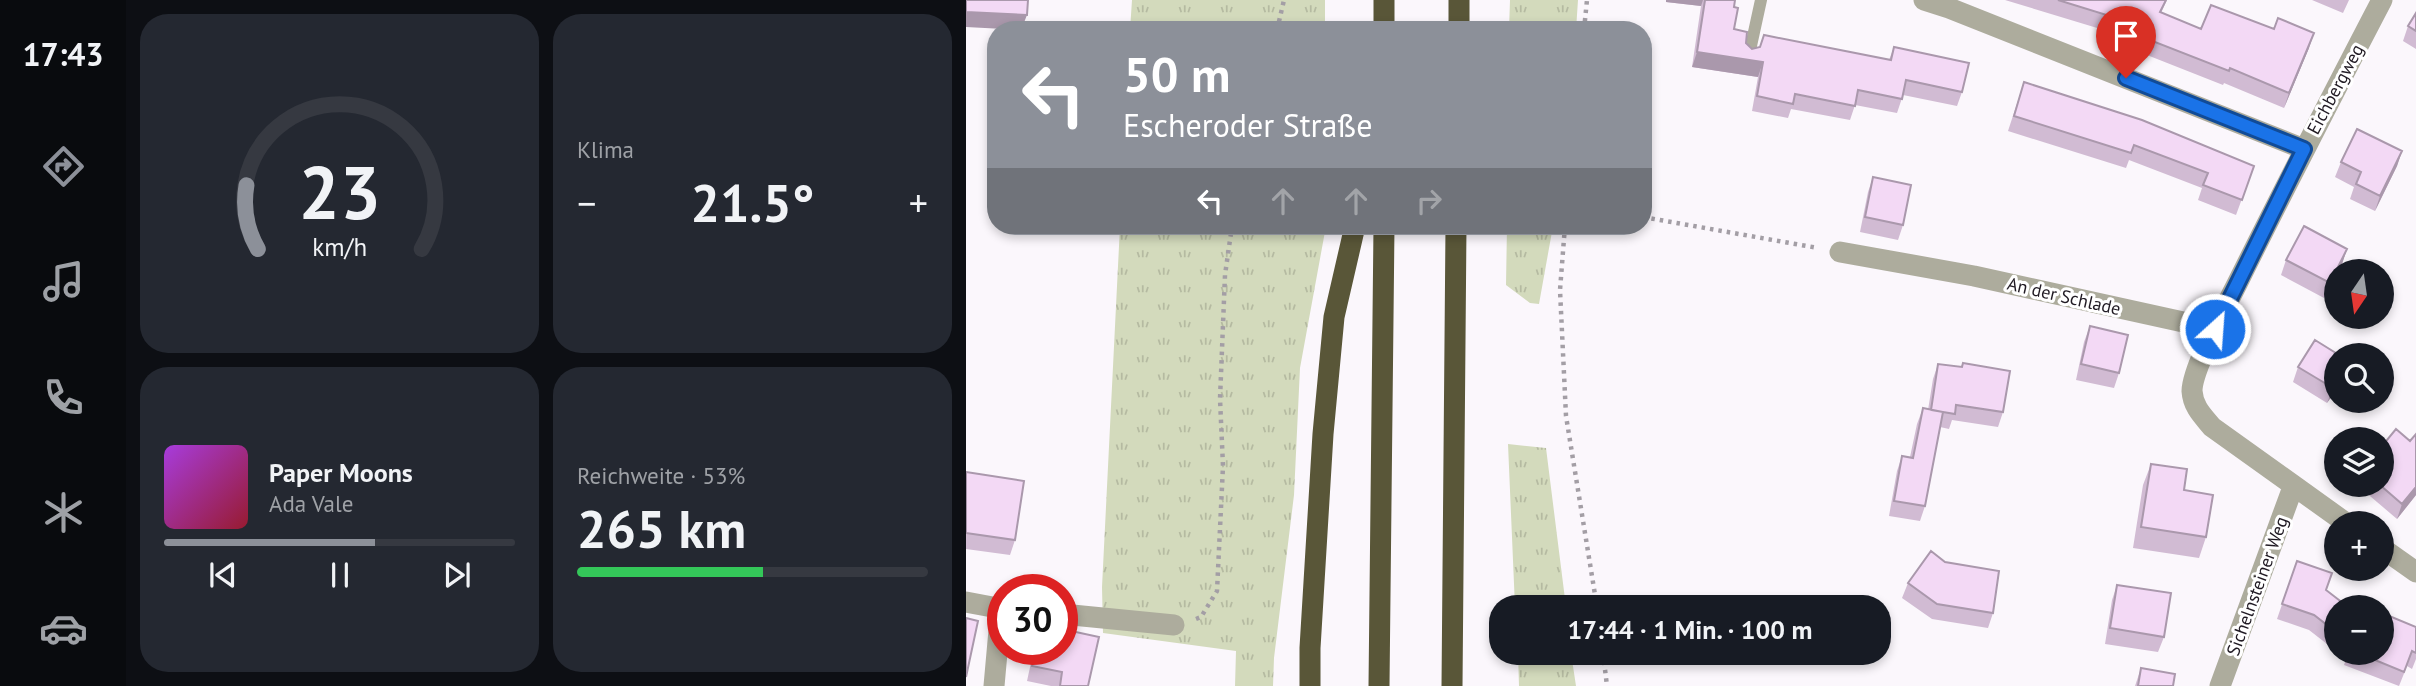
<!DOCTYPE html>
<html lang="de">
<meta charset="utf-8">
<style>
:root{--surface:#171b24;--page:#242831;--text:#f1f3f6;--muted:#9ea1a6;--line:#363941;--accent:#8c9099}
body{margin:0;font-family:"PT Sans",sans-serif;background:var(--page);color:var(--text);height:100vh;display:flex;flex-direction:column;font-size:26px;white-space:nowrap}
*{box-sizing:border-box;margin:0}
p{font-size:23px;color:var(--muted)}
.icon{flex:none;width:38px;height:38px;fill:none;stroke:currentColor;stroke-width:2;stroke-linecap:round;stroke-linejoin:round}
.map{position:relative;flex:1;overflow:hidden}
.details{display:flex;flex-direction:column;gap:14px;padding:14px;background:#0d0f14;width:840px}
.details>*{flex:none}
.guide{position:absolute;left:21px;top:21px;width:665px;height:214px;border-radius:28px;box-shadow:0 4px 10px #0003;background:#8c9099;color:#fff;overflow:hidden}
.needle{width:46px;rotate:193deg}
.controls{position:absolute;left:1358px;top:259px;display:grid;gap:14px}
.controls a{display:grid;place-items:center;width:70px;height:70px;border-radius:50%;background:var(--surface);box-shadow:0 4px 10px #0003;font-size:35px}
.speed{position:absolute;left:21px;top:574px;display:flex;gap:14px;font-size:35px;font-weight:700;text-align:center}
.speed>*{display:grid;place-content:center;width:91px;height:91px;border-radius:50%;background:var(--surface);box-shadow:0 4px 10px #0003;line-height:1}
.speed .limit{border:10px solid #d22;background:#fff;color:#111}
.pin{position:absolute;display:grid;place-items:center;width:60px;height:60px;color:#fff;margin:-72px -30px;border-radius:50% 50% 50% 0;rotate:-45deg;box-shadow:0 0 7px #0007}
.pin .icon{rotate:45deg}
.me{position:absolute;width:77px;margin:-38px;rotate:26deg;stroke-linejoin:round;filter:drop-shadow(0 0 5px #0008)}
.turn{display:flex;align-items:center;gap:24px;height:147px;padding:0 21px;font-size:32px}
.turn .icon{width:91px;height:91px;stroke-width:2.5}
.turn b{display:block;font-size:49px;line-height:60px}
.lanes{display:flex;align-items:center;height:66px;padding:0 21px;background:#0003;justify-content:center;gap:35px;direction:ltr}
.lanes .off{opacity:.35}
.big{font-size:52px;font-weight:700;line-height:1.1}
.details .widget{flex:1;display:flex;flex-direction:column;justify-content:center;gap:10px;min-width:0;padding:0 24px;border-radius:28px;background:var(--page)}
.details .dial{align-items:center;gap:0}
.dial svg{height:182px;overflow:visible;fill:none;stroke:var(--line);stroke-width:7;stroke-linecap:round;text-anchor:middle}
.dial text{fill:var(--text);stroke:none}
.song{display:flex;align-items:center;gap:21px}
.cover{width:84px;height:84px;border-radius:10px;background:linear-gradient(135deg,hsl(280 70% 55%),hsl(350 70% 35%))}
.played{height:7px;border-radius:4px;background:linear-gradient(90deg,var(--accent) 60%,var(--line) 60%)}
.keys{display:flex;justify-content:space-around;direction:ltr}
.heat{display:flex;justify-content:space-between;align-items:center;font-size:38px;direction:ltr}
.charge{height:10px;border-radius:5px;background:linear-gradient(90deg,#34c759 53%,var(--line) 0)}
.details .tiles{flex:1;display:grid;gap:14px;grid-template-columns:repeat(2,1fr)}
.trip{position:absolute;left:523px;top:595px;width:402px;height:70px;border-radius:28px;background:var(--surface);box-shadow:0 4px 10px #0003;font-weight:700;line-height:70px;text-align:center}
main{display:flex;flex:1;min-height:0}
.tab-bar{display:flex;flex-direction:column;width:126px;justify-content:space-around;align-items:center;background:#090b0e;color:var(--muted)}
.tab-bar .icon{width:49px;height:49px}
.tab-bar .active{color:var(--accent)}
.tab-bar b{font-size:32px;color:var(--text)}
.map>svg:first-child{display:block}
</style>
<main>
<nav class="tab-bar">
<b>17:43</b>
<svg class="icon active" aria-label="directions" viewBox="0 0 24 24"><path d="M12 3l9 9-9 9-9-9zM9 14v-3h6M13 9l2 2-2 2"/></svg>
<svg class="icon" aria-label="music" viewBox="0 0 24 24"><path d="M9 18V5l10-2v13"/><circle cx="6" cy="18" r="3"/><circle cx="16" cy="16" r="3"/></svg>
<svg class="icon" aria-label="phone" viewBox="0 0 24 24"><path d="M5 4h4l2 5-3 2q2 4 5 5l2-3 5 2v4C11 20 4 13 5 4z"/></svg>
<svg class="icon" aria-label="climate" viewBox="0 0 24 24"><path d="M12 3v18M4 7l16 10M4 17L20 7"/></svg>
<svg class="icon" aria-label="car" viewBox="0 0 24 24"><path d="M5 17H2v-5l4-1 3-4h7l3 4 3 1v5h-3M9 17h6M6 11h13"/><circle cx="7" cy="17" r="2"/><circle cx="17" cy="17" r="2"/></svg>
</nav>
<section class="details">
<div class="tiles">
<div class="widget dial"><svg viewBox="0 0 100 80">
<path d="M14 69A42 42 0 1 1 86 69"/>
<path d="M14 69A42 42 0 0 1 9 41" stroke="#8c9099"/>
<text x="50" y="56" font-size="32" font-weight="700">23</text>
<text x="50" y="72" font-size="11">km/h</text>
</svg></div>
<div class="widget"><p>Klima</p>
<div class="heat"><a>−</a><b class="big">21.5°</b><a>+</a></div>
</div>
<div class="widget">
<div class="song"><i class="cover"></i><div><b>Paper Moons</b><p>Ada Vale</p></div></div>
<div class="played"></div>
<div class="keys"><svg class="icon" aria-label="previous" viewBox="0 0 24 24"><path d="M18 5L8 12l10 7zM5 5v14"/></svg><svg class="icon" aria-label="pause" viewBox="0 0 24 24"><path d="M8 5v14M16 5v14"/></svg><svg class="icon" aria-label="next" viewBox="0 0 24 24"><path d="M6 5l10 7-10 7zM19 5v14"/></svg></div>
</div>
<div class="widget"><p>Reichweite · 53%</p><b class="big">265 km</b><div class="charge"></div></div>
</div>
</section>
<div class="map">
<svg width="1450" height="686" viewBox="0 0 1450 686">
<defs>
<pattern id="grass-tufts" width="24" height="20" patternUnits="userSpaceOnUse" patternTransform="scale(1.75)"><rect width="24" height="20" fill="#d3dabc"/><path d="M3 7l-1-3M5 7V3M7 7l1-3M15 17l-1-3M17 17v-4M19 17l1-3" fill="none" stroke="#b5baa1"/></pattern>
</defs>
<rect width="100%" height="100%" fill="#fbf7fc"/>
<path fill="url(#grass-tufts)" d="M 166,0 L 359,0 L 359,30 L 164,30 Z
M 544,0 L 612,0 L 610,30 L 543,30 Z
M 154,226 L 360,226 L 334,368 L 328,495 L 308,658 L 307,686 L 269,686 L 270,651 L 137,633 L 136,587 Z
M 541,226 L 587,226 L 573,304 L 564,303 L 540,285 Z
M 542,444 L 580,448 L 600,607 L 549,607 Z
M 552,653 L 605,653 L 610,686 L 553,686 Z"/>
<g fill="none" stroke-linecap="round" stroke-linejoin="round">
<path stroke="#a39ea5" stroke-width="4.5" stroke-dasharray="3.5 5" stroke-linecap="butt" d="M 311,30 L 318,0
M 618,30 L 621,0
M 677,217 L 852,248
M 599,226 L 594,290 L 600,416 L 631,607
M 230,619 L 235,617 L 251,591 L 257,466 L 254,399 L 259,275 L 266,226
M 637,653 L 641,686"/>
<path stroke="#adac9d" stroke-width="12" d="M 783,55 L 795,0"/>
<path stroke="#adac9d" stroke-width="21" d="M 958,0 L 983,8 L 1338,149
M 874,252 L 1008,276 L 1249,329
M 1380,523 L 1246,427 C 1237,416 1227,407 1226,391 C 1226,369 1260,306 1271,284 C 1318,189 1367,94 1416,0
M 1416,548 L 1450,572
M 0,602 L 37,609
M 96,614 L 208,625
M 28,686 L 35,608
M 1254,686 L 1327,487"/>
<path stroke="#595638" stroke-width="21" d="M 418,0 L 418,30
M 493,30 L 493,0
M 344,686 L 344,648 L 357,434 L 368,317 L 389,226
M 413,686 L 418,226
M 486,686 L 490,226"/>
</g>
<path fill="#d1bbd3" d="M 700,0 L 769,0 L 768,7 L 768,29 L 786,49 L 923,60 L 928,47 L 996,92 L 991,106 L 937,95 L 931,113 L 889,105 L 884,120 L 825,109 L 822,118 L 786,111 L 792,77 L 726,67 L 735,6 L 700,2 Z
M 1039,0 L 1201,0 L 1195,13 L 1235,29 L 1343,48 L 1318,108 L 1258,83 L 1257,85 L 1148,42 L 1151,34 Z
M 1346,0 L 1383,0 L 1377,13 Z
M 1450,13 L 1450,49 L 1437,41 L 1442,26 Z
M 1058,82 L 1288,166 L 1270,215 L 1232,200 L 1236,188 L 1163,160 L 1160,168 L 1042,131 Z
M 1436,151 L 1431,166 L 1409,211 L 1384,199 L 1388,187 L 1369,177 L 1375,162 Z
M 907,177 L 937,225 L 932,240 L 894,232 L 902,192 Z
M 1381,249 L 1376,264 L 1358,298 L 1315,275 L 1320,260 Z
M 1124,326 L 1153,373 L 1148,388 L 1110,380 L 1118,342 Z
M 1370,355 L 1370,390 L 1361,403 L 1327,382 L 1332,367 Z
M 997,363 L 1037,412 L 1032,427 L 986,420 L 983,429 L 974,427 L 959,506 L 954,521 L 923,516 L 931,471 L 936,456 L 944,457 L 951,424 L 957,408 L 962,410 L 967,379 L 972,364 L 995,367 Z
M 1450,434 L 1450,495 L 1431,519 L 1391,485 L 1416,485 Z
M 1185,464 L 1218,490 L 1240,537 L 1233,558 L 1167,548 L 1177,485 Z
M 0,472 L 49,540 L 44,555 L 0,549 Z
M 1331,561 L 1360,590 L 1370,607 L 1370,651 L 1343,630 L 1311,619 Z
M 942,583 L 1027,613 L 1022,628 L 966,619 L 936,598 Z
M 1151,585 L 1198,637 L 1192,652 L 1139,644 L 1146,600 Z
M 1450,627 L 1450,659 L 1446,669 L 1441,666 L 1433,686 L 1378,665 L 1380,659 L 1372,653 L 1416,653 Z
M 68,649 L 96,649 L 122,686 L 85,686 L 61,681 Z
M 1175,668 L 1207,686 L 1169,686 Z"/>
<path fill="#aa98ac" d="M 700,0 L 737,0 L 735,6 L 700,2 Z
M 0,12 L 61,15 L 55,30 L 0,27 Z
M 1348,33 L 1343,48 L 1318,108 L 1323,93 Z
M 731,52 L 797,62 L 792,77 L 726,67 Z
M 1436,151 L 1431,166 L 1409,211 L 1414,196 Z
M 1381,249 L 1376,264 L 1372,271 L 1370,271 L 1370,275 L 1358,298 L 1364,283 Z
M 1370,383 L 1370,390 L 1361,403 L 1367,388 Z
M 1450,487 L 1450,495 L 1431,519 L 1436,504 Z"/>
<path fill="#f3d9f5" stroke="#aa98ac" stroke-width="2" d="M 0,0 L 62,0 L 61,15 L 0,12 Z
M 739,0 L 769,0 L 768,7 L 772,8 L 768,29 L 781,32 L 780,43 L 786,49 L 794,47 L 798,35 L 925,60 L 928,47 L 1003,63 L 996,92 L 940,80 L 936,99 L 892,90 L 889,106 L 829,94 L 827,104 L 791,96 L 797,62 L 731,52 Z
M 1092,0 L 1200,0 L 1194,12 L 1235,29 L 1245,5 L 1308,29 L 1312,18 L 1348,33 L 1323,93 L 1264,68 L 1263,71 L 1153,28 L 1157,20 Z
M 1450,13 L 1450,31 L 1442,26 Z
M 1058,82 L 1176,120 L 1288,166 L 1276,200 L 1237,185 L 1242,173 L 1168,145 L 1165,153 L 1048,116 Z
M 1391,129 L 1436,151 L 1414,196 L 1390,184 L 1395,172 L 1375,162 Z
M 907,177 L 945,185 L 937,225 L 899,217 Z
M 1338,226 L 1381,249 L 1364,283 L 1320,260 Z
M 1124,326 L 1162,335 L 1153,373 L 1115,364 Z
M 1349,340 L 1373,355 L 1370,355 L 1370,383 L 1367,388 L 1332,367 Z
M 997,363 L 1044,371 L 1037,412 L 990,405 L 989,414 L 965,410 L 972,364 L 996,367 Z
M 957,408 L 977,412 L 959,506 L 928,501 L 936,456 L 947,458 Z
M 1430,429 L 1444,441 L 1450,434 L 1450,487 L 1436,504 L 1414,485 L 1416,485 L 1416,446 Z
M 1185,464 L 1221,469 L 1218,490 L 1247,495 L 1240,537 L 1175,527 Z
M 0,472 L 58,481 L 49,540 L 0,533 Z
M 965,551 L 979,562 L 1033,571 L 1027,613 L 971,604 L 942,583 Z
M 1331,561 L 1366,573 L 1360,590 L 1382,607 L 1370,607 L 1370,632 L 1348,615 L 1316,604 Z
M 1151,585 L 1205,593 L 1198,637 L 1144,628 Z
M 1416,613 L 1450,627 L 1450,653 L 1446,651 L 1438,672 L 1392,653 L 1416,653 Z
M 0,618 L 12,621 L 0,677 Z
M 96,629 L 133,637 L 122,686 L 94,686 L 96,672 L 66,666 L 70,649 L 96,649 Z
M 1175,668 L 1209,674 L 1207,686 L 1172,686 Z"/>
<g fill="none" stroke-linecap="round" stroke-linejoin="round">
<defs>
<path id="route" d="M 1160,78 L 1338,149 L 1249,329"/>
</defs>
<use href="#route" stroke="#114b97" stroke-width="18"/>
<use href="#route" stroke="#1a73e8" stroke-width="12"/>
</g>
<g text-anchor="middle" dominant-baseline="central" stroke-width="6" stroke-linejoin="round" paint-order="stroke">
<g font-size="18" fill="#201a23" stroke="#fff">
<text transform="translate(1369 89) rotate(-62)">Eichbergweg</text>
<text transform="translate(1098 296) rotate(13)">An der Schlade</text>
<text transform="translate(1291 586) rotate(-70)">Sichelnsteiner Weg</text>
</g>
</g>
</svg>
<div class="controls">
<a><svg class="needle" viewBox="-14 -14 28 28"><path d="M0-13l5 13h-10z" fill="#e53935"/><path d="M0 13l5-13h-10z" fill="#9ea1a6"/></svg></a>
<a><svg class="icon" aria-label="search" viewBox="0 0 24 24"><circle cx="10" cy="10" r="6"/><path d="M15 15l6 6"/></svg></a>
<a><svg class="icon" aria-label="layers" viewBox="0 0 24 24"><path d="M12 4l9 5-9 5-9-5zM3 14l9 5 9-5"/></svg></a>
<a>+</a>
<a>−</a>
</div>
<div class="speed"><div class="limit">30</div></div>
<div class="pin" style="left:1160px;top:78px;background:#d93025"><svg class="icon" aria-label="arrive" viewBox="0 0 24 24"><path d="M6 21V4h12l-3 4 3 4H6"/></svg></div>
<svg class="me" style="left:1249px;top:329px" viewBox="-20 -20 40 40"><circle r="17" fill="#1a73e8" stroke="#fff" stroke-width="3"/><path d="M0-11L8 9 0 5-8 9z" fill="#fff"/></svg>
<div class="trip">17:44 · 1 Min. · 100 m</div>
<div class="guide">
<div class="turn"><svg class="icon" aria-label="left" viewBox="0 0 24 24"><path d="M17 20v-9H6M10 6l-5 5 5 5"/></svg><div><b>50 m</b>Escheroder Straße</div></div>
<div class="lanes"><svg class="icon" aria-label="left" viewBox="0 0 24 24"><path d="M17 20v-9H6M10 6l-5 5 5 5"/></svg><svg class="icon off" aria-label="ahead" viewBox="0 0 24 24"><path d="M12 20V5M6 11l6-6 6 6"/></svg><svg class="icon off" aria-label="ahead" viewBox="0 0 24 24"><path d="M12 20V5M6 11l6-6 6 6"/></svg><svg class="icon off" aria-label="right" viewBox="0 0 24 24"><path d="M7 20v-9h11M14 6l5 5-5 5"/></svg></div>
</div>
</div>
</main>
